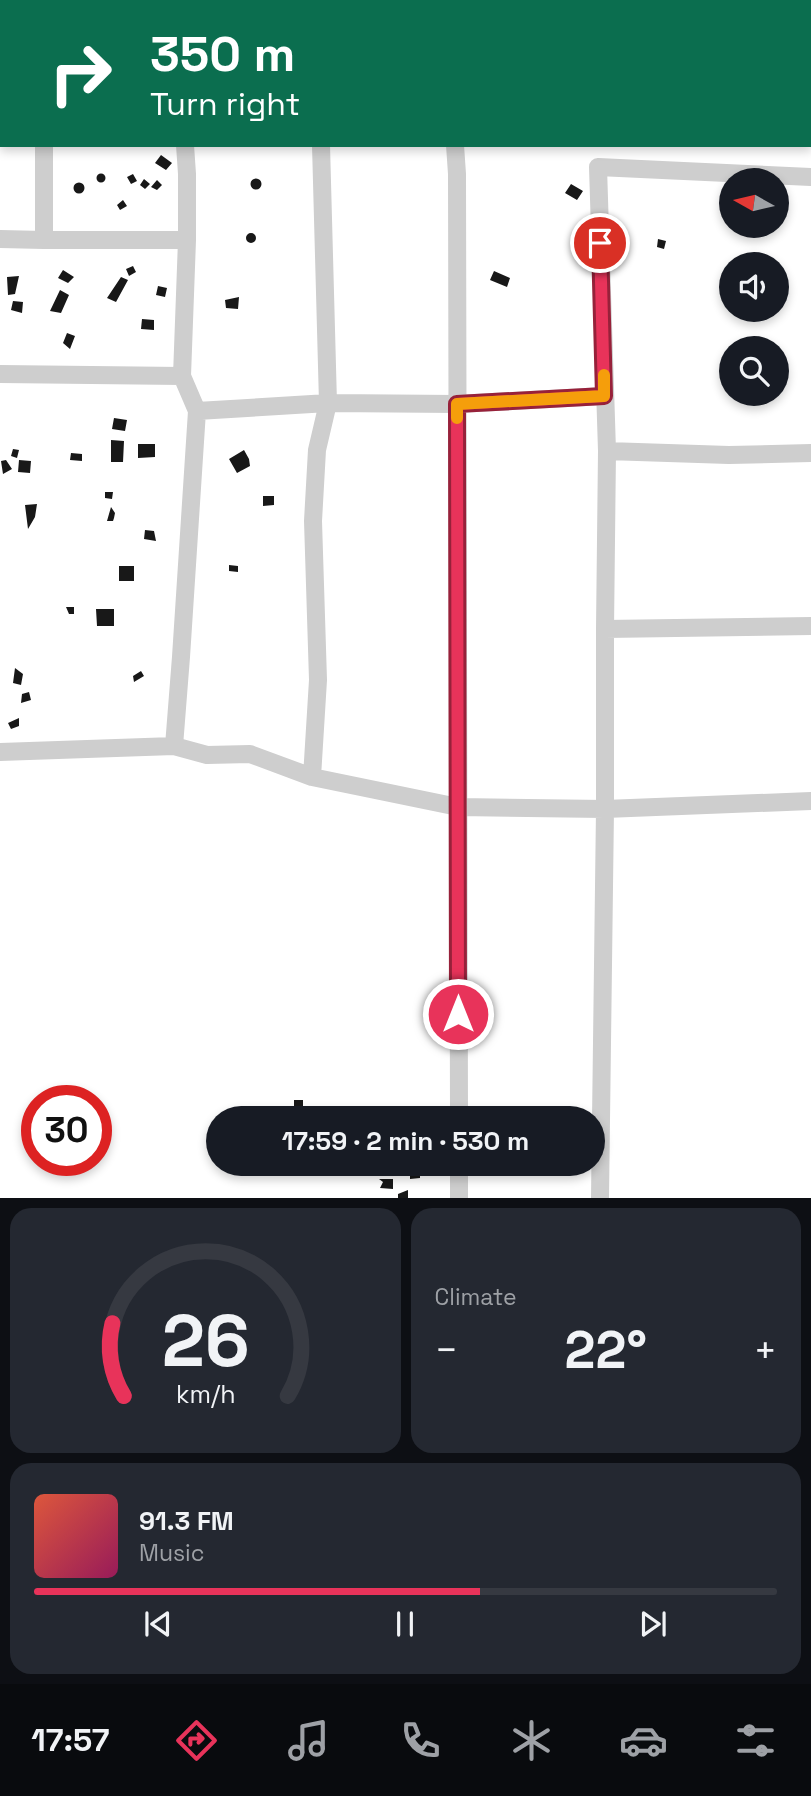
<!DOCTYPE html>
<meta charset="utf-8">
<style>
:root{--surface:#171b24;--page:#242831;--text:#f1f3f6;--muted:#9ea1a6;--line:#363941;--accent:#e8335a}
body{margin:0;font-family:"Space Grotesk",sans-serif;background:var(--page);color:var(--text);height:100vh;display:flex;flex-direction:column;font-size:26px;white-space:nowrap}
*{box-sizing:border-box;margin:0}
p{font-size:23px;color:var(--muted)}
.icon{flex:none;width:38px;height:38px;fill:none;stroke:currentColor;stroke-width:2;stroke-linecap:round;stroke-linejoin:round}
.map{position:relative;height:1198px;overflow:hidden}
.drawer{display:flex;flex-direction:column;gap:10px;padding:10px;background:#0d0f14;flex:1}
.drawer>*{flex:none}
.top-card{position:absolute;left:0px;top:0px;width:812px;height:147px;box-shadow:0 4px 10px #0003;background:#0b6e4f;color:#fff;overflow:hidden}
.needle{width:46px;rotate:278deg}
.fabs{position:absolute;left:719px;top:168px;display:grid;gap:14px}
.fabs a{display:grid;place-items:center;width:70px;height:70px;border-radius:50%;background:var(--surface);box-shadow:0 4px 10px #0003;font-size:35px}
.speed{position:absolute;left:21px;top:1085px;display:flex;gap:14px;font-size:35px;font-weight:700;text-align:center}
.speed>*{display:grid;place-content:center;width:91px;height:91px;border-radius:50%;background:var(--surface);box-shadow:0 4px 10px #0003;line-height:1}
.speed .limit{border:10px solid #d22;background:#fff;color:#111}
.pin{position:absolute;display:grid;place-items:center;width:60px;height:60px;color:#fff;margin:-30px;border:4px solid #fff;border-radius:50%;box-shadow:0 2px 7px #0007}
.me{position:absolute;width:77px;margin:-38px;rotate:0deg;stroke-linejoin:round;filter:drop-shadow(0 0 5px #0008)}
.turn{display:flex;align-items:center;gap:24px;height:147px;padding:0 35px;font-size:32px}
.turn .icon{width:91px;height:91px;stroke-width:2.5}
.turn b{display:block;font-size:49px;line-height:60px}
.big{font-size:52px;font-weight:700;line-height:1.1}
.drawer .card{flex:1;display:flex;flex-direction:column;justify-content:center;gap:10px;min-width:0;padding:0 24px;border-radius:21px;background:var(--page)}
.drawer .dial{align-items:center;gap:0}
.dial svg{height:182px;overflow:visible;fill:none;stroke:var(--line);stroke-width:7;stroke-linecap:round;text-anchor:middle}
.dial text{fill:var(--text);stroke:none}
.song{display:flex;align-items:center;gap:21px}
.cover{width:84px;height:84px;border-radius:10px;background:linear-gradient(135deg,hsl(10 70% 55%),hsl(330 70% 35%))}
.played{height:7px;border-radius:4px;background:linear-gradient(90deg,var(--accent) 60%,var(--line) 60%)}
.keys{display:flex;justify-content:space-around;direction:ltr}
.heat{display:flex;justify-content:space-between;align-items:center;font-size:38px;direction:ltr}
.drawer .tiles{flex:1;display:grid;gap:10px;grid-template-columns:1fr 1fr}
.card:last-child{grid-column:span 2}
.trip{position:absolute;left:206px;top:1106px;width:399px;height:70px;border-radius:35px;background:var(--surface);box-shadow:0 4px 10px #0003;font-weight:700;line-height:70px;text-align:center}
.menu{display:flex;height:112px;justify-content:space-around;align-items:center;background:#090b0e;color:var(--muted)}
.menu .icon{width:49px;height:49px}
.menu .active{color:var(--accent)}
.menu b{font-size:32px;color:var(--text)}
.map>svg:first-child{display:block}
</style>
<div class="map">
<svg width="811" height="1198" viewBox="0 0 811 1198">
<rect width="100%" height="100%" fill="#fff"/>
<path fill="#181818" d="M 161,155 L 172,163 L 166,170 L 155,163 Z
M96.5 178a4.5 4.5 0 1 1 9 0a4.5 4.5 0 1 1-9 0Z
M 133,174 L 137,181 L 131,184 L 127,177 Z
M250.5 184a5.5 5.5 0 1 1 11 0a5.5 5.5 0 1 1-11 0Z
M 144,179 L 150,184 L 145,189 L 140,185 Z
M 157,180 L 162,185 L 157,190 L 151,187 Z
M73.5 188a5.5 5.5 0 1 1 11 0a5.5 5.5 0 1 1-11 0Z
M 571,184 L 583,191 L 577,200 L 565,193 Z
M 123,200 L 127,206 L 120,210 L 117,205 Z
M246 238a5 5 0 1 1 10 0a5 5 0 1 1-10 0Z
M 658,239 L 666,241 L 664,249 L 657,247 Z
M 133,266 L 136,272 L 129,276 L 126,269 Z
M 63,270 L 74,277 L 68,283 L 58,278 Z
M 494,271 L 510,278 L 507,287 L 490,280 Z
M 19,276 L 15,294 L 8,295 L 7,277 Z
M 121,277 L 128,280 L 116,302 L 107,298 Z
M 158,286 L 167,288 L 165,297 L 156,295 Z
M 60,290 L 69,295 L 61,313 L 50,311 Z
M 239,297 L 238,309 L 226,308 L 225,300 Z
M 13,301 L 23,302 L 22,313 L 11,310 Z
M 142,319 L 154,320 L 154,330 L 141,329 Z
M 67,333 L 75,336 L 70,349 L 63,343 Z
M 114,418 L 127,420 L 125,431 L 112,429 Z
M 111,440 L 124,441 L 123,462 L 111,462 Z
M 138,444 L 155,444 L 155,457 L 138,458 Z
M 13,449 L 19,450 L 17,458 L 11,456 Z
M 244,450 L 249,459 L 250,466 L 237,473 L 229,459 Z
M 71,453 L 82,454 L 82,461 L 70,460 Z
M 6,460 L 12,469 L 3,474 L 1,461 Z
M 19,460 L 31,461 L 30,473 L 18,472 Z
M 105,492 L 113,492 L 112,499 L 105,498 Z
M 263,496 L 274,496 L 274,505 L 263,506 Z
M 37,504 L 35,517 L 28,529 L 25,505 Z
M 111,507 L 115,513 L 114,518 L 113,521 L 107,521 Z
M 145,530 L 154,531 L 156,541 L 144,539 Z
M 229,565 L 238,566 L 238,572 L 229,571 Z
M 119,566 L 134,566 L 134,581 L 119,581 Z
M 66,607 L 74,607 L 74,614 L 69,614 Z
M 96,609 L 114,609 L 114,626 L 97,626 Z
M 15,668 L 23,674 L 21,685 L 13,683 Z
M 141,671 L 144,676 L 134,682 L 133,676 Z
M 29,692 L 31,700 L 21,703 L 22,694 Z
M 19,718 L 19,726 L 11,729 L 8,723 Z
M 294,1100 L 303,1100 L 303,1110 L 294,1110 Z
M 420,1169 L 420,1178 L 410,1179 L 410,1170 Z
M 379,1179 L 393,1179 L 393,1189 L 380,1188 L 383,1182 Z
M 408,1190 L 408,1198 L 398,1198 L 398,1194 Z"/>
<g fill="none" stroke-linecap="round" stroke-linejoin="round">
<path stroke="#cecece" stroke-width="18" d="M 35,0 L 35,2
M 317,0 L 317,2
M 177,2 L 177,0
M 455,2 L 455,0
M 44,145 L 44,240 L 187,240
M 455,145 L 457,174 L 459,1118
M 0,239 L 44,240
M 0,374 L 182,376
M 197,411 L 328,403 L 457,404 L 604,396
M 607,451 L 729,455 L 811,453
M 605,629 L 811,626
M 174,746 L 181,657 L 197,411 L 182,376 L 187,240 L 187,174 L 185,145
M 0,752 L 174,746 L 207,755 L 250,754 L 312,777 L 458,807 L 605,809 L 605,629 L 607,451 L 598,167 L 811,177
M 312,777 L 318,680 L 313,521 L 317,450 L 328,403 L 321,145
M 459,1164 L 459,1198
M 600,1198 L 605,809 L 811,801"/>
</g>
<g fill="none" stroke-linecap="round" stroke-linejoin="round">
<defs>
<path id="route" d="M 458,1014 L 457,404 L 604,396 L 600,243"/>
</defs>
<use href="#route" stroke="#97213a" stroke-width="18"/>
<use href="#route" stroke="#e8335a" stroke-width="12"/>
<path stroke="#f59e0b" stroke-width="12" d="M 457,418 L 457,404 L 604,396 L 604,375"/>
</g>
</svg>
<div class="fabs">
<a><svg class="needle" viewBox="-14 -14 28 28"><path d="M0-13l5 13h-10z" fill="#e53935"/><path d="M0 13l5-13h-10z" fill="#9ea1a6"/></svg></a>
<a><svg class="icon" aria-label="sound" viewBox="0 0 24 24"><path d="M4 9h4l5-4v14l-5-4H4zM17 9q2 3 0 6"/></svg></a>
<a><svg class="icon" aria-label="search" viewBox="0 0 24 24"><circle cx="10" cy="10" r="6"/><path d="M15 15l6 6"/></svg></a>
</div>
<div class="speed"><div class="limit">30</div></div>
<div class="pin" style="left:600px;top:243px;background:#d93025"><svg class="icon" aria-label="arrive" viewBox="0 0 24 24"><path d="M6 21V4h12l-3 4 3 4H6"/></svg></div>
<svg class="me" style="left:458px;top:1014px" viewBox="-20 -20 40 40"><circle r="17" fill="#e8335a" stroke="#fff" stroke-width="3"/><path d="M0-11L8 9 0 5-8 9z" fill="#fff"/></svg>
<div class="trip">17:59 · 2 min · 530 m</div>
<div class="top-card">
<div class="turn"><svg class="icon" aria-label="right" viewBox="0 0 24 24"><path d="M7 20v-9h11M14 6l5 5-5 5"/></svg><div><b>350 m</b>Turn right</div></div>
</div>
</div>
<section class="drawer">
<div class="tiles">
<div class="card dial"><svg viewBox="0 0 100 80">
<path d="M14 69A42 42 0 1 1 86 69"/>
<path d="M14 69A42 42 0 0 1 9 37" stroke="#e8335a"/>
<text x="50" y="56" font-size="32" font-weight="700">26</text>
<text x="50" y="72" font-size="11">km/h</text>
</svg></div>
<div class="card"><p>Climate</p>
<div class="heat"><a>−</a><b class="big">22°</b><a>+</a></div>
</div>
<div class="card">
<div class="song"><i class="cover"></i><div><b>91.3 FM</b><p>Music</p></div></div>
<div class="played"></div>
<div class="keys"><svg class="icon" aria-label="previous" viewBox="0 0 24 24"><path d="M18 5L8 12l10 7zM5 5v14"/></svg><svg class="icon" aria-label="pause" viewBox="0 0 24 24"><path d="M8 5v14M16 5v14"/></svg><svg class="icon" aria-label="next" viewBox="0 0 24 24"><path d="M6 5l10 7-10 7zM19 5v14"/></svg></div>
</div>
</div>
</section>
<nav class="menu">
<b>17:57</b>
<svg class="icon active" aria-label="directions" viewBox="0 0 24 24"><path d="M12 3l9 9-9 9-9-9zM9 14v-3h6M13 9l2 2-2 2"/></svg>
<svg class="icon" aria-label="music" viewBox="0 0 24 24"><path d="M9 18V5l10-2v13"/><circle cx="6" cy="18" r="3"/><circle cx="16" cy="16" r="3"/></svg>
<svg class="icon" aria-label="phone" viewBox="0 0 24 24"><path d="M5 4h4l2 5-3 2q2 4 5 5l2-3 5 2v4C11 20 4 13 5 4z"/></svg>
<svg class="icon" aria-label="climate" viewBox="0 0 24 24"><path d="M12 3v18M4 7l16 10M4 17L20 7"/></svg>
<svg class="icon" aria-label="car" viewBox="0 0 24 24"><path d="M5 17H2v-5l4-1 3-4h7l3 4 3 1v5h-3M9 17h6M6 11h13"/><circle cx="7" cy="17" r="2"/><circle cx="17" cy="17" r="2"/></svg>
<svg class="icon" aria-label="filters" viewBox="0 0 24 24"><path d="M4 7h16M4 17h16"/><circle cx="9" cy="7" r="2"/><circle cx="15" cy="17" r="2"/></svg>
</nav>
